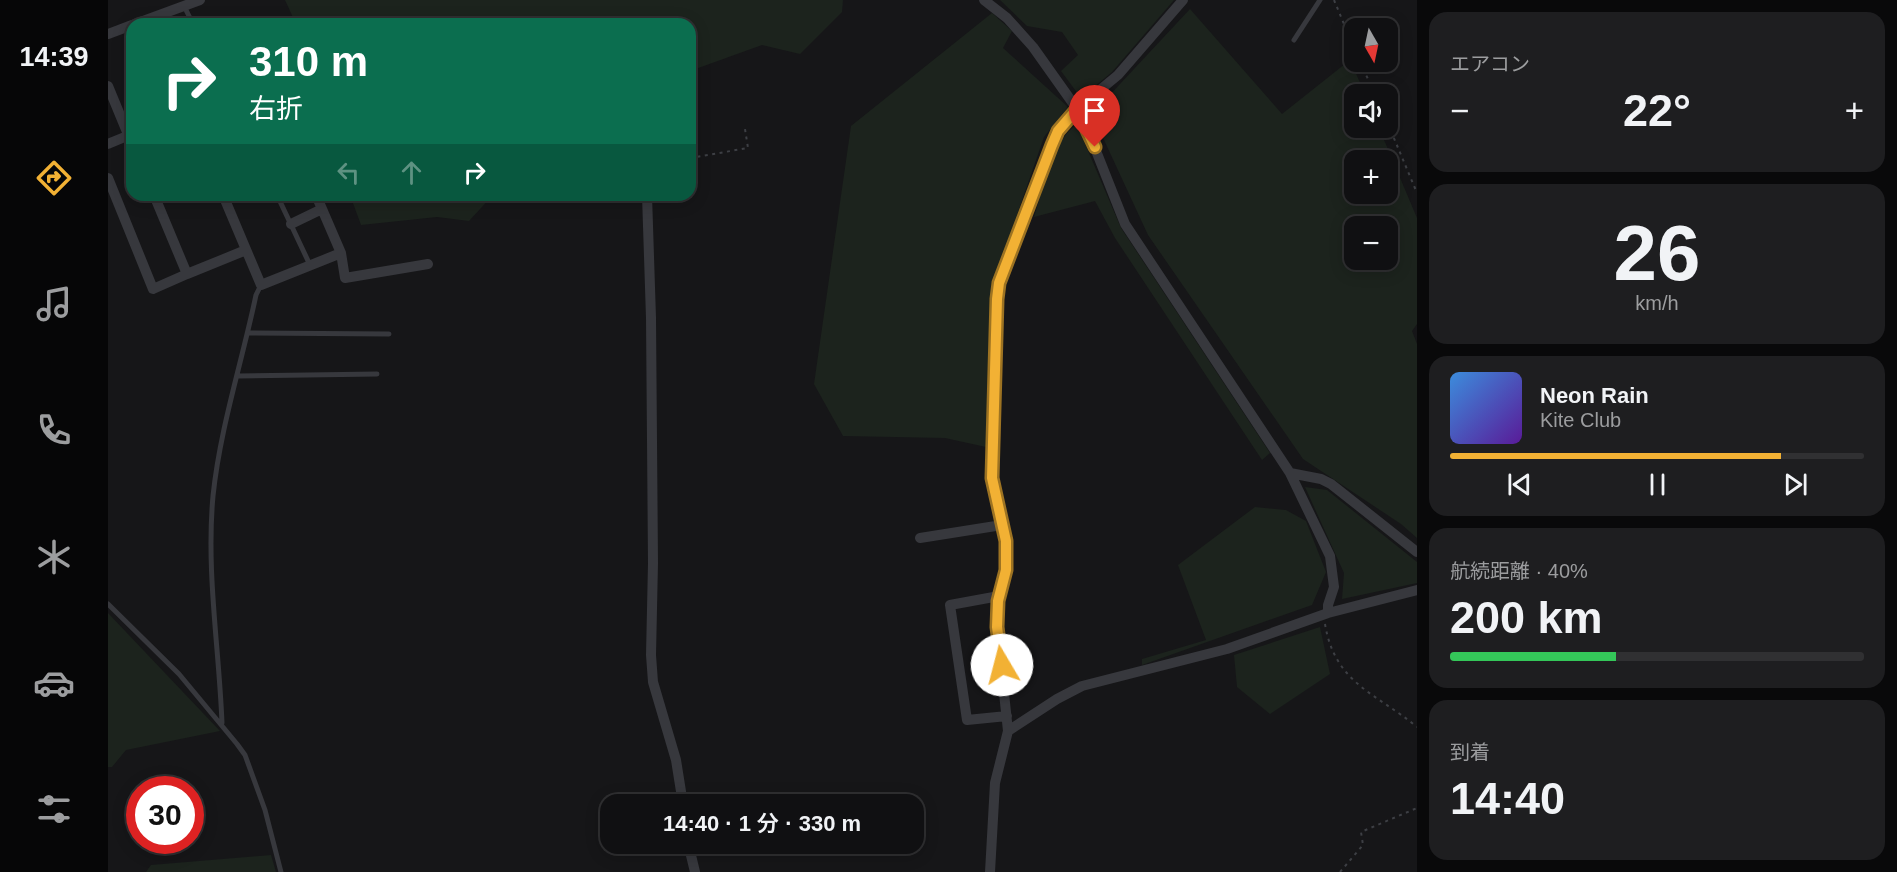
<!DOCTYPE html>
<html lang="ja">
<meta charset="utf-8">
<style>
:root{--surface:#101012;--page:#1e1e20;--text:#f1f3f6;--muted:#9c9d9f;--line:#303032;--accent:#f2b134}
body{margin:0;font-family:Helvetica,"Noto Sans JP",sans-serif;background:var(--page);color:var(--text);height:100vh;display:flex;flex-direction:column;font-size:22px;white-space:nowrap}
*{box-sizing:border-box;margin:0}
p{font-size:20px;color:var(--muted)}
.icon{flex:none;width:33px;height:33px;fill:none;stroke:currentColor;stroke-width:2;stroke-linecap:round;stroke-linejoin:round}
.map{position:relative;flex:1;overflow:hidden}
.panel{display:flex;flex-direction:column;gap:12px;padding:12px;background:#09090a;width:480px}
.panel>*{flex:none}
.banner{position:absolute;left:18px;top:18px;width:570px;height:183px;border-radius:18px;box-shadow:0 3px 15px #0003,0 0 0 2px var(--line);background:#0b6e4f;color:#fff;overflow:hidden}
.needle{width:39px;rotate:171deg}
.fabs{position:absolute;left:1236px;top:18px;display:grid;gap:12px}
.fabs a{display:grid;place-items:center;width:54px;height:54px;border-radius:12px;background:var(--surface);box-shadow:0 3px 15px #0003,0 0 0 2px var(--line);font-size:30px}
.speed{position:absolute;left:18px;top:776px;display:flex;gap:12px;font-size:30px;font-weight:700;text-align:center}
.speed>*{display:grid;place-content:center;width:78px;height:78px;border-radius:50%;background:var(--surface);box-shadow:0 3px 15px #0003,0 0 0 2px var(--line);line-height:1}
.speed .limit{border:9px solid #d22;background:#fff;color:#111}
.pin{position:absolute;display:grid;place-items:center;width:51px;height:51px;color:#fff;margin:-62px -26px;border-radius:50% 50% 50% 0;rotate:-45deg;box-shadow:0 0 6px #0007}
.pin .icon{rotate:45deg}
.me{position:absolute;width:66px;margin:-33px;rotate:352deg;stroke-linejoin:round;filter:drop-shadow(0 0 4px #0008)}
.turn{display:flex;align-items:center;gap:21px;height:126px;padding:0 24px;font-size:27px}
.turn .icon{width:78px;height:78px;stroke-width:2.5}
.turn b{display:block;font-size:42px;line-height:51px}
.lanes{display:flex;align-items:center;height:57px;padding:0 24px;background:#0003;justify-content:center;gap:30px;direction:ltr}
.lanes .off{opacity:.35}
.big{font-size:45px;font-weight:600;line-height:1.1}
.panel .widget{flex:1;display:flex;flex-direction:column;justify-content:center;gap:9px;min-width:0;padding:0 21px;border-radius:18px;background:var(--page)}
.panel .dial{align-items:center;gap:0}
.dial b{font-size:78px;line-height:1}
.song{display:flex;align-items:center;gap:18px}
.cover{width:72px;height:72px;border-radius:9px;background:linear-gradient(135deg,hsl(210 70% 55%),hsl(270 70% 35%))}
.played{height:6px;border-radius:3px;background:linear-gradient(90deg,var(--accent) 80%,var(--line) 80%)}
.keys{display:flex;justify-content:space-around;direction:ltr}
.heat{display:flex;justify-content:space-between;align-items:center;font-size:33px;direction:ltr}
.charge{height:9px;border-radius:4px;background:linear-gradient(90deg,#34c759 40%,var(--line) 0)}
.trip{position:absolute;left:492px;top:794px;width:324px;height:60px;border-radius:18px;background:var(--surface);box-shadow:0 3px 15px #0003,0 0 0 2px var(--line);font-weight:600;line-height:60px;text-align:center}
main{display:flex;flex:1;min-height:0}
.menu{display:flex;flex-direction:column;width:108px;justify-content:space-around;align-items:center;background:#060607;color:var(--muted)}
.menu .icon{width:42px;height:42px}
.menu .current{color:var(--accent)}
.menu b{font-size:27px;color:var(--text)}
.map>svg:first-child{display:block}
</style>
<main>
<nav class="menu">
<b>14:39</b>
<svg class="icon current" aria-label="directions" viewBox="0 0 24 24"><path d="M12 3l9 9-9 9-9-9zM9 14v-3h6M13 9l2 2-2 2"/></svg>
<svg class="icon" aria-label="music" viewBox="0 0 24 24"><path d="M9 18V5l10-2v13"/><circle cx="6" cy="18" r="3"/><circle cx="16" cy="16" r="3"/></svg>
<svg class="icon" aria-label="phone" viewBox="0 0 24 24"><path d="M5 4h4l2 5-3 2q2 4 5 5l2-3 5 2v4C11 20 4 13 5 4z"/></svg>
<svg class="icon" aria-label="climate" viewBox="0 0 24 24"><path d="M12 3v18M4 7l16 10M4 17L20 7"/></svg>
<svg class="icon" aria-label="car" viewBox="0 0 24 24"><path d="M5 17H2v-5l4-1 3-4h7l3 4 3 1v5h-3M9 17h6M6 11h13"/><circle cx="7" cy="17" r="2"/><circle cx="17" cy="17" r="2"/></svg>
<svg class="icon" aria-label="filters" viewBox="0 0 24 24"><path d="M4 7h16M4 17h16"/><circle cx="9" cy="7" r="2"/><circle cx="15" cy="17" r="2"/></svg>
</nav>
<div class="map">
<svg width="1309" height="872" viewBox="0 0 1309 872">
<rect width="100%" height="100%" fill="#161618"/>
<path fill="#1c231d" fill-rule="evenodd" d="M 177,0 L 735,0 L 734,12 L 692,54 L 654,45 L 582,71 L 582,24 L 188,24 Z
M 892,0 L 1066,0 L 1004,72 L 973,98 L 953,71 L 970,55 L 954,32 L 919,26 Z
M 1082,9 L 1174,114 L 1242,60 L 1257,94 L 1246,94 L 1246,128 L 1271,128 L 1309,218 L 1309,324 L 1304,331 L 1309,344 L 1309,538 L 1293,524 L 1195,459 L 1040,235 L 984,114 ZM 1246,160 L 1280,160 L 1280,194 L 1246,194 ZM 1246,226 L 1280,226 L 1280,260 L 1246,260 Z
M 884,13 L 904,31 L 895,48 L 960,107 L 936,137 L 884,287 L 878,447 L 837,438 L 735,436 L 706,384 L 743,126 Z
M 969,125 L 1013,228 L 1162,453 L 1154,460 L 1007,238 L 987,201 L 926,217 C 934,193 946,136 969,125 Z
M 242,195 L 385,195 L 361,221 L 329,217 L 253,225 Z
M 1197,487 L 1219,490 L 1309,562 L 1309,583 L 1234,599 L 1236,573 Z
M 1147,507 L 1178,510 L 1198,521 L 1218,572 L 1204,605 L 1034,665 L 1034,659 L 1098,640 L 1070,565 Z
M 0,613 L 112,731 L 18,750 L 4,767 L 0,767 Z
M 1212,627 L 1222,674 L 1162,714 L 1129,687 L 1126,655 Z
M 163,855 L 168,872 L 38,872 L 43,865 Z"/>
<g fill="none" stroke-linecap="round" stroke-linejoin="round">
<path stroke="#3d3f44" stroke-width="2" stroke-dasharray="3 4.5" stroke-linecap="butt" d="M 1226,0 L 1246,48
M 1252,62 L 1267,94
M 1280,124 L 1309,193
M 582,158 L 640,148 L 637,129
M 1217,624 C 1227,684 1268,693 1309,727
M 1232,872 L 1255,845 L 1253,832 L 1309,808"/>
<path stroke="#37383d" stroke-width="5" d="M 76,6 L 85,24
M 1186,40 L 1212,0
M 169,195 L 202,265
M 140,333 L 281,334
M 130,376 L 269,374
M 0,604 L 71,674 L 129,744 L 137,755 L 157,810 L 173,872
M 114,723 C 111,647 98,572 105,496 C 112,428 134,362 148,295 L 153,285"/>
<path stroke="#37383d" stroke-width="10" d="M 876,0 L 899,18 L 925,47 L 969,109 L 979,128 L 1017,224 L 1182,473 L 1222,556 L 1226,587 L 1220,605 L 1220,613
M 27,24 L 92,0
M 0,34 L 24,25
M 0,86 L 24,144
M 0,144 L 24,134
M 0,178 L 45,289 L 79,274
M 46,195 L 79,274 L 138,250
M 115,195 L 153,285 L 233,253
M 208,195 L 233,253 L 237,278 L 320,264
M 539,195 L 543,318 L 545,563 L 543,655 L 545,682 L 568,760 L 575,804
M 183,224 L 214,209
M 1182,473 L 1213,479 L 1223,484 L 1309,552
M 812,538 L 894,525
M 891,596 L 842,605 L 859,720 L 899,716
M 900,731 L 949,699 L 974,686 L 1119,649 L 1220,613 L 1309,590
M 580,843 L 587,872
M 882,872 L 887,783 L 900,731 L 889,627 L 890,601 L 898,570 L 898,541 L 884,478 L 887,450 L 889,299 L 891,283 L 950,131 L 969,109 L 1010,75 L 1075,0"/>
</g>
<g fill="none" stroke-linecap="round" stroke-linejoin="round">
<defs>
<path id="route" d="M 894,665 L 889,627 L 890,601 L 898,570 L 898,541 L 884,478 L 889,299 L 891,283 L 944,145 L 950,131 L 969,109 L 987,147"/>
</defs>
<use href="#route" stroke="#9d7322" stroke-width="15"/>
<use href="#route" stroke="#f2b134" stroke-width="10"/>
</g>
</svg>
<div class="fabs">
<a><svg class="needle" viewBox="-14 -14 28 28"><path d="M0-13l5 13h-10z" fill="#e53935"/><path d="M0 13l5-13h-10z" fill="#9c9d9f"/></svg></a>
<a><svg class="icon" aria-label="sound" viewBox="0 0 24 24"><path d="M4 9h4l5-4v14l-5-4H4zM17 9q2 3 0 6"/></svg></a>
<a>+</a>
<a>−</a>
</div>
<div class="speed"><div class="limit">30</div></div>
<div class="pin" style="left:987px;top:147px;background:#d93025"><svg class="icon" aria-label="arrive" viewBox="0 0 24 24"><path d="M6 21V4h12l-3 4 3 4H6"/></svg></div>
<svg class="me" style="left:894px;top:665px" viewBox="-20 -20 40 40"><circle r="19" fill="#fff"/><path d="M0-13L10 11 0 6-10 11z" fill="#f2b134"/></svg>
<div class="trip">14:40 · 1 分 · 330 m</div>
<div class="banner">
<div class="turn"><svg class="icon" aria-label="right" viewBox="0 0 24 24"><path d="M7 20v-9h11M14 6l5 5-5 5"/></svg><div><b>310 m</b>右折</div></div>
<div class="lanes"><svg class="icon off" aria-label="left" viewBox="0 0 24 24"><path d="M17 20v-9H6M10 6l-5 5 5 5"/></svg><svg class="icon off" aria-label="ahead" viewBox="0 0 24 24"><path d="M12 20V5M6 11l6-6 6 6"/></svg><svg class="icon" aria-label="right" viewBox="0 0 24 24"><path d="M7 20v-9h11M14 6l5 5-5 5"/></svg></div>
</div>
</div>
<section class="panel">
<div class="widget"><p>エアコン</p>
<div class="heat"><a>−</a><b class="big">22°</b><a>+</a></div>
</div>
<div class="widget dial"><b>26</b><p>km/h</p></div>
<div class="widget">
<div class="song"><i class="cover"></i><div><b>Neon Rain</b><p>Kite Club</p></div></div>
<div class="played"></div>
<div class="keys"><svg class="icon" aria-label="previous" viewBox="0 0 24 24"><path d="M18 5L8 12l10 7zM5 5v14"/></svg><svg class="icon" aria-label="pause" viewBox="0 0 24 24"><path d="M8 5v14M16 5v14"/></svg><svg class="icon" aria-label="next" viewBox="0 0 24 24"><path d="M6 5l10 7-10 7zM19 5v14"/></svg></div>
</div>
<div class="widget"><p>航続距離 · 40%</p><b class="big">200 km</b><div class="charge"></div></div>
<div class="widget"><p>到着</p><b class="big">14:40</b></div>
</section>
</main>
